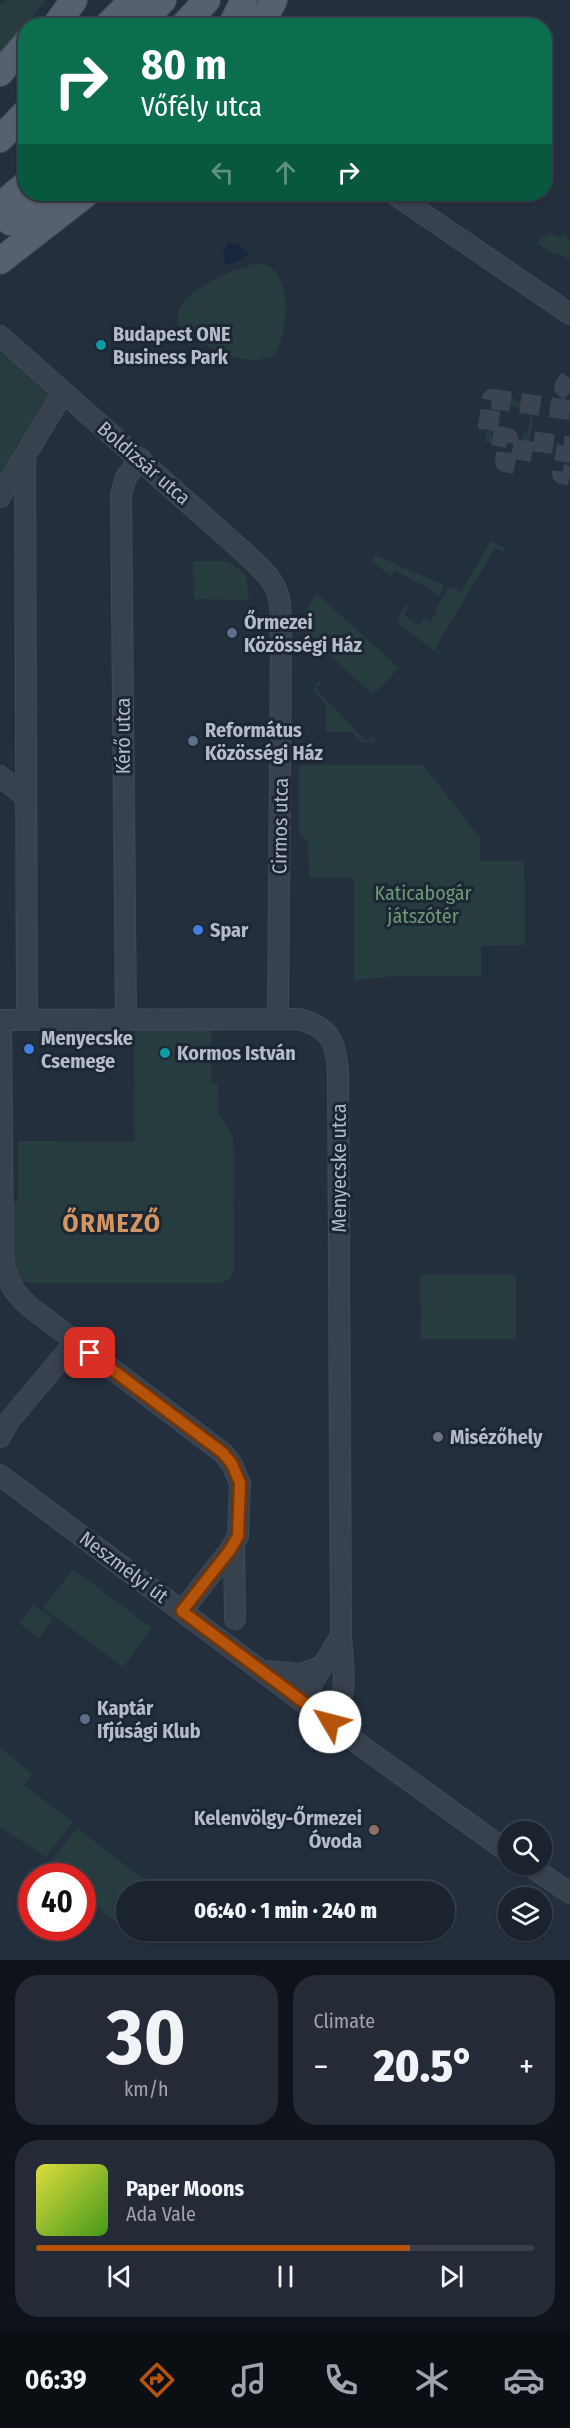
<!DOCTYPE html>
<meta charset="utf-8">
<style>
:root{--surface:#1b232e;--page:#242b36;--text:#f1f3f6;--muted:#a0a4aa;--line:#39404a;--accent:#b45309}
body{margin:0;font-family:"Fira Sans Condensed",sans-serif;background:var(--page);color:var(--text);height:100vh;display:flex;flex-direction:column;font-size:22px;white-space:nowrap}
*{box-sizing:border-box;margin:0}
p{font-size:20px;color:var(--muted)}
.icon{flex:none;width:33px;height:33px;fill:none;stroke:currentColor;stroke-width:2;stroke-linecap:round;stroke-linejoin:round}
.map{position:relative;height:1960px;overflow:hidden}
.drawer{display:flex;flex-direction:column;gap:15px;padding:15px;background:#0f1319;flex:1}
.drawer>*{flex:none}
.hud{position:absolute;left:18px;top:18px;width:534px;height:183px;border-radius:24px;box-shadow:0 2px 4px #0004,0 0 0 2px var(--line);background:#0b6e4f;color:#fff;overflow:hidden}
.buttons{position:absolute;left:498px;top:1821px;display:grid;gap:12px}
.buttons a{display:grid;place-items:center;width:54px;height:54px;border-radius:50%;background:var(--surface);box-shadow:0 2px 4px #0004,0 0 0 2px var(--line);font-size:30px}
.speed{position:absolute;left:18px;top:1863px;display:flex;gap:12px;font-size:30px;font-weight:700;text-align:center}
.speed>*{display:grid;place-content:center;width:78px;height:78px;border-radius:50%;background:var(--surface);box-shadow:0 2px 4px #0004,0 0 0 2px var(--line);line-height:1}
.speed .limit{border:9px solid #d22;background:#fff;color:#111}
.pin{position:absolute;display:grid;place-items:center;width:51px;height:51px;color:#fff;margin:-26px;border-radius:12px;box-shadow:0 3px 9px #0006}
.me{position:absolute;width:66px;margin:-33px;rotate:307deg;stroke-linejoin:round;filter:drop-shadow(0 0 4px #0008)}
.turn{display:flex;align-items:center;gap:21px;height:126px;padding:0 24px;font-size:27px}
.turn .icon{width:78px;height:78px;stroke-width:2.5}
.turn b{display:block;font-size:42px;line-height:51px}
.lanes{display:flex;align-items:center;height:57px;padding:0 24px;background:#0003;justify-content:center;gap:30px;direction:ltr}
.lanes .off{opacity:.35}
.big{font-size:45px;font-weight:800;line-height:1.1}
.drawer .card{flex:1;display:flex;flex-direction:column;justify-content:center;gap:9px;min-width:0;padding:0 21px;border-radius:24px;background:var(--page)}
.drawer .dial{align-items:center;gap:0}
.dial b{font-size:78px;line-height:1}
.song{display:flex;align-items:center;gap:18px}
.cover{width:72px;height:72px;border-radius:9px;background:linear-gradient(135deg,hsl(60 70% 55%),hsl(100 70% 35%))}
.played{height:6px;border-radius:3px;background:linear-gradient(90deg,var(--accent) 75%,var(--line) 75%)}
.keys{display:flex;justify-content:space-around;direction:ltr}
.heat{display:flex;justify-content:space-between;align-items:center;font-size:33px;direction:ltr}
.drawer .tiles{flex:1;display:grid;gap:15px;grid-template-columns:1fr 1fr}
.card:last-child{grid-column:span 2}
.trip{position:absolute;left:116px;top:1881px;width:339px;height:60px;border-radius:30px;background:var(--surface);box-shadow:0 2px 4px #0004,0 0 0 2px var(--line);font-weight:800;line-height:60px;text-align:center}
.dock{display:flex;height:96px;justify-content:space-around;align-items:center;background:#0b0e12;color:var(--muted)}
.dock .icon{width:42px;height:42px}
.dock .active{color:var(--accent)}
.dock b{font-size:27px;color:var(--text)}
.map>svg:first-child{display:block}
</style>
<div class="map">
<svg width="570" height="1960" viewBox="0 0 570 1960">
<rect width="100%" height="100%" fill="#242f3e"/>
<path fill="#263c3f" d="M 7,0 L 46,0 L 0,59 L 0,4 Z
M 550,233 L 560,237 L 562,233 L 570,239 L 569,260 L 558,253 L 556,256 L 537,243 L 543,235 L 546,237 Z
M 257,263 C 295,265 289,333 274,355 C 245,370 207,346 182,331 C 160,296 233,270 257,263 Z
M 0,352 L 54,399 L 0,489 Z
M 498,387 L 531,411 L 533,419 L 528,447 L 498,441 L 497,443 L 485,442 L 487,432 L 492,428 L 491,439 L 521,444 L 523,433 L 528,433 L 531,413 L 527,409 L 496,404 L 494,415 L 491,412 L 492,398 Z
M 491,541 L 504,547 L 505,552 L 495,548 L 435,648 L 444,654 L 439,654 L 401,626 C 396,618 399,612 405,606 L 409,606 L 404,615 L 418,626 L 425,617 L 430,621 L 438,611 L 436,609 L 449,587 L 461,592 Z
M 375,555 L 444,585 L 439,597 L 427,587 L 395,571 L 391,576 L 371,561 Z
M 193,561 L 228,561 L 246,575 L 249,600 L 194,599 Z
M 316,593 L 399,668 L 373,695 L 306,633 L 301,620 Z
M 320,680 L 322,682 L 317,687 L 317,690 L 366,741 L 374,736 L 375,741 L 362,743 L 352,732 L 326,732 L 326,704 L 315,693 L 316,683 Z
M 299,765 L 423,765 L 480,838 L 480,861 L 524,861 L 525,945 L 481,946 L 481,976 L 397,976 L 354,980 L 354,878 L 309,878 L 308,843 L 299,833 Z
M 134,1029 L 211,1029 L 211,1083 L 218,1083 L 217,1111 L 233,1137 L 234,1271 L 229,1279 L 221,1283 L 19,1283 L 13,1281 L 7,1203 L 18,1201 L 18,1141 L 135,1142 Z
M 420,1275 L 516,1275 L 516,1339 L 421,1339 Z
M 73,1569 L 152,1628 L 123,1667 L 43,1608 Z
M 33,1604 L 53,1619 L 39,1638 L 19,1623 Z
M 0,1747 L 32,1774 L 24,1785 L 73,1822 L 46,1857 L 0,1827 Z
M 77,1828 L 155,1888 L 152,1891 L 126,1892 L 124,1928 L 83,1896 L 82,1876 L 57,1876 L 46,1868 Z"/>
<path fill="#17263c" d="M 228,242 L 238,245 L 247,251 L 248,255 L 234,263 L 225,264 L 223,255 Z"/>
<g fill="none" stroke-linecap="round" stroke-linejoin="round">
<path stroke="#3a4453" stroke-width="20" stroke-dasharray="20 10" stroke-linecap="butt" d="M 570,378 L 564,387 L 570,392
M 570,410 L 492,399 L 487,434 L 508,438 L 505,462 L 520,465 L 524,440 L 567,446 L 562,474 L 570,476"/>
<defs>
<path id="minor" d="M 394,194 L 570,314
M 0,336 L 246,554 C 285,589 280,595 281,645 L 278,1019
M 25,459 L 27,1020
M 0,497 L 63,393
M 0,776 L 26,797
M 126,1019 L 121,495 L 126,477 L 141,459
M 0,1020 L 299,1019 C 330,1027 336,1042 338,1072 L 341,1636 C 343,1668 350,1696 330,1722
M 1,1020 L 3,1256 C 7,1281 11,1290 30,1307 L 223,1453 L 232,1464 L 240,1483 L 238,1536 L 230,1550 L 182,1611
M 0,1437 L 9,1421 L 75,1342
M 0,1475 L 363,1747 L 508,1852
M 234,1545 L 235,1619
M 263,1671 L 301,1674 L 321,1667
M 301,1701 L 341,1636
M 527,1864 L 570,1893"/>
<path id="major" d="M 55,26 L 74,0
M 107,26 L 133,0
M 138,26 L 163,0
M 183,26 L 207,0
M 231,26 L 244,0
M 260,26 L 274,0
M 0,73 L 26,43
M 0,139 L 26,112
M 0,206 L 26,184
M 10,222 L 46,194
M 0,261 L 86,194"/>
</defs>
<use href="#minor" stroke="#414a57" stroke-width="22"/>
<use href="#major" stroke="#414a57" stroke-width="28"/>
<use href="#minor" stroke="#38414e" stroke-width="20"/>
<use href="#major" stroke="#56606e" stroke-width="26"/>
</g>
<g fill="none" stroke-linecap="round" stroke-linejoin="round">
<defs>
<path id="route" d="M 90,1353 L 223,1453 L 232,1464 L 240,1483 L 238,1536 L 230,1550 L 182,1611 L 330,1722"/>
</defs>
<use href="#route" stroke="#753606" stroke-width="15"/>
<use href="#route" stroke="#b45309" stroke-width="10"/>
</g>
<g fill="#0f9aa8" stroke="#1d2633" stroke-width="2">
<circle cx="101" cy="345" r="6"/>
<circle cx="165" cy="1053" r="6"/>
</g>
<g fill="#5c6f8a" stroke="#1d2633" stroke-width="2">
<circle cx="232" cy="633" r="6"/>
<circle cx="193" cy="741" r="6"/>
<circle cx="85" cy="1719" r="6"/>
</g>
<g fill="#3f7fe0" stroke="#1d2633" stroke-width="2">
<circle cx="198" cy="930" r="6"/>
<circle cx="29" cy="1049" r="6"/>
</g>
<circle fill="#6b7280" stroke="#1d2633" stroke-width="2" cx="438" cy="1437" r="6"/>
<circle fill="#8d6e63" stroke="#1d2633" stroke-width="2" cx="374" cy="1830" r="6"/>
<g text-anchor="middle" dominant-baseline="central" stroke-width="6" stroke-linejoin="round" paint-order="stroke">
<g font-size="20" font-weight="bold" fill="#b4bcc9" stroke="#1d2633" text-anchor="start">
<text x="113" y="334">Budapest ONE<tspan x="113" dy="23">Business Park</tspan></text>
<text x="244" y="622">Őrmezei<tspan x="244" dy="23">Közösségi Ház</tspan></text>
<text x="205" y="730">Református<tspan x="205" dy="23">Közösségi Ház</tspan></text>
<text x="210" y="930">Spar</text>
<text x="41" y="1038">Menyecske<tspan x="41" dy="23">Csemege</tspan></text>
<text x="177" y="1053">Kormos István</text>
<text x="450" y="1437">Misézőhely</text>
<text x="97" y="1708">Kaptár<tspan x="97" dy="23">Ifjúsági Klub</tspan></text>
<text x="362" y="1818" text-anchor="end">Kelenvölgy-Őrmezei<tspan x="362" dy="23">Óvoda</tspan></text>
</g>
<g font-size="20" fill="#b4bcc9" stroke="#1d2633">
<text transform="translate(144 463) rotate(41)">Boldizsár utca</text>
<text transform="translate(123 736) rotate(-90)">Kérő utca</text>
<text transform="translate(280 826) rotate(-89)">Cirmos utca</text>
<text transform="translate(339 1168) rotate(-90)">Menyecske utca</text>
<text transform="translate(124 1567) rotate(37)">Neszmélyi út</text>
</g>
<g font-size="20" fill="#6b9a76" stroke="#1d2633">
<text x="423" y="893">Katicabogár<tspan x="423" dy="23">játszótér</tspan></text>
</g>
<g font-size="26" font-weight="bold" letter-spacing="1.5" fill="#d59563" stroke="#1d2633">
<text x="112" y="1223">ŐRMEZŐ</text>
</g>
</g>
</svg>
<div class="buttons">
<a><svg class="icon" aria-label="search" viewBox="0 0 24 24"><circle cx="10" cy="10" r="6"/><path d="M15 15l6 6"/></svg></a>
<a><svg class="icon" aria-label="layers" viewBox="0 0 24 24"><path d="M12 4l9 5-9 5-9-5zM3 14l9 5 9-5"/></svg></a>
</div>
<div class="speed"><div class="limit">40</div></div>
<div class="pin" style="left:90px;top:1353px;background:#d93025"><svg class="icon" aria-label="arrive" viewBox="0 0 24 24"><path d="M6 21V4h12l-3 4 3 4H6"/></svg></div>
<svg class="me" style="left:330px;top:1722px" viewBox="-20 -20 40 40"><circle r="19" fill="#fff"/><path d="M0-13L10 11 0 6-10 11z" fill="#b45309"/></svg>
<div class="trip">06:40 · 1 min · 240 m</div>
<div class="hud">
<div class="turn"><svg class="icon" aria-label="right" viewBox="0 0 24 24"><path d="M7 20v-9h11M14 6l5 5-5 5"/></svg><div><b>80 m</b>Vőfély utca</div></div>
<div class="lanes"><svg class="icon off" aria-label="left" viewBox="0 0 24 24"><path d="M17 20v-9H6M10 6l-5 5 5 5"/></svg><svg class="icon off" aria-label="ahead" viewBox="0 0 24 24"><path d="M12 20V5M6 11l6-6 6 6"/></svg><svg class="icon" aria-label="right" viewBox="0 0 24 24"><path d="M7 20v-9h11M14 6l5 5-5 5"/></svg></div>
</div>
</div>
<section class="drawer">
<div class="tiles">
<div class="card dial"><b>30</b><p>km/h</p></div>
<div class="card"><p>Climate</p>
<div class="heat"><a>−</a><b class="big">20.5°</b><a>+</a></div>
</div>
<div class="card">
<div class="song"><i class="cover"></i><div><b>Paper Moons</b><p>Ada Vale</p></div></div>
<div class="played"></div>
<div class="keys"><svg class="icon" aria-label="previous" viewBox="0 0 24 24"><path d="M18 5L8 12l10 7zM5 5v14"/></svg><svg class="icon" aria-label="pause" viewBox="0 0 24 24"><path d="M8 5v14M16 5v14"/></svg><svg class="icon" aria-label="next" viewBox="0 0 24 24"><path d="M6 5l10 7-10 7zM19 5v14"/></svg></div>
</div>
</div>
</section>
<nav class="dock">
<b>06:39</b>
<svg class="icon active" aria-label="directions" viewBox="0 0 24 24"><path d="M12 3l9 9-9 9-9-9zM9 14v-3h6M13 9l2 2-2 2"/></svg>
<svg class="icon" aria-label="music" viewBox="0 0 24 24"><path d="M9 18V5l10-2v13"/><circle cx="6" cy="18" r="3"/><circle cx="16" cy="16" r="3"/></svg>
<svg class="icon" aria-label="phone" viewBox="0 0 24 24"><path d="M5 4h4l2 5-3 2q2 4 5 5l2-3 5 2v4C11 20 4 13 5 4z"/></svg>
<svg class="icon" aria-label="climate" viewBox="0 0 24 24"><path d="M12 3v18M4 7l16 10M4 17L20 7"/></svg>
<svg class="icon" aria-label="car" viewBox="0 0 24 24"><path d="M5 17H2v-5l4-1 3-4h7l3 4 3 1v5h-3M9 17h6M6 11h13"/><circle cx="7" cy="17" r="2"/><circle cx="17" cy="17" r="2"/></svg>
</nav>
